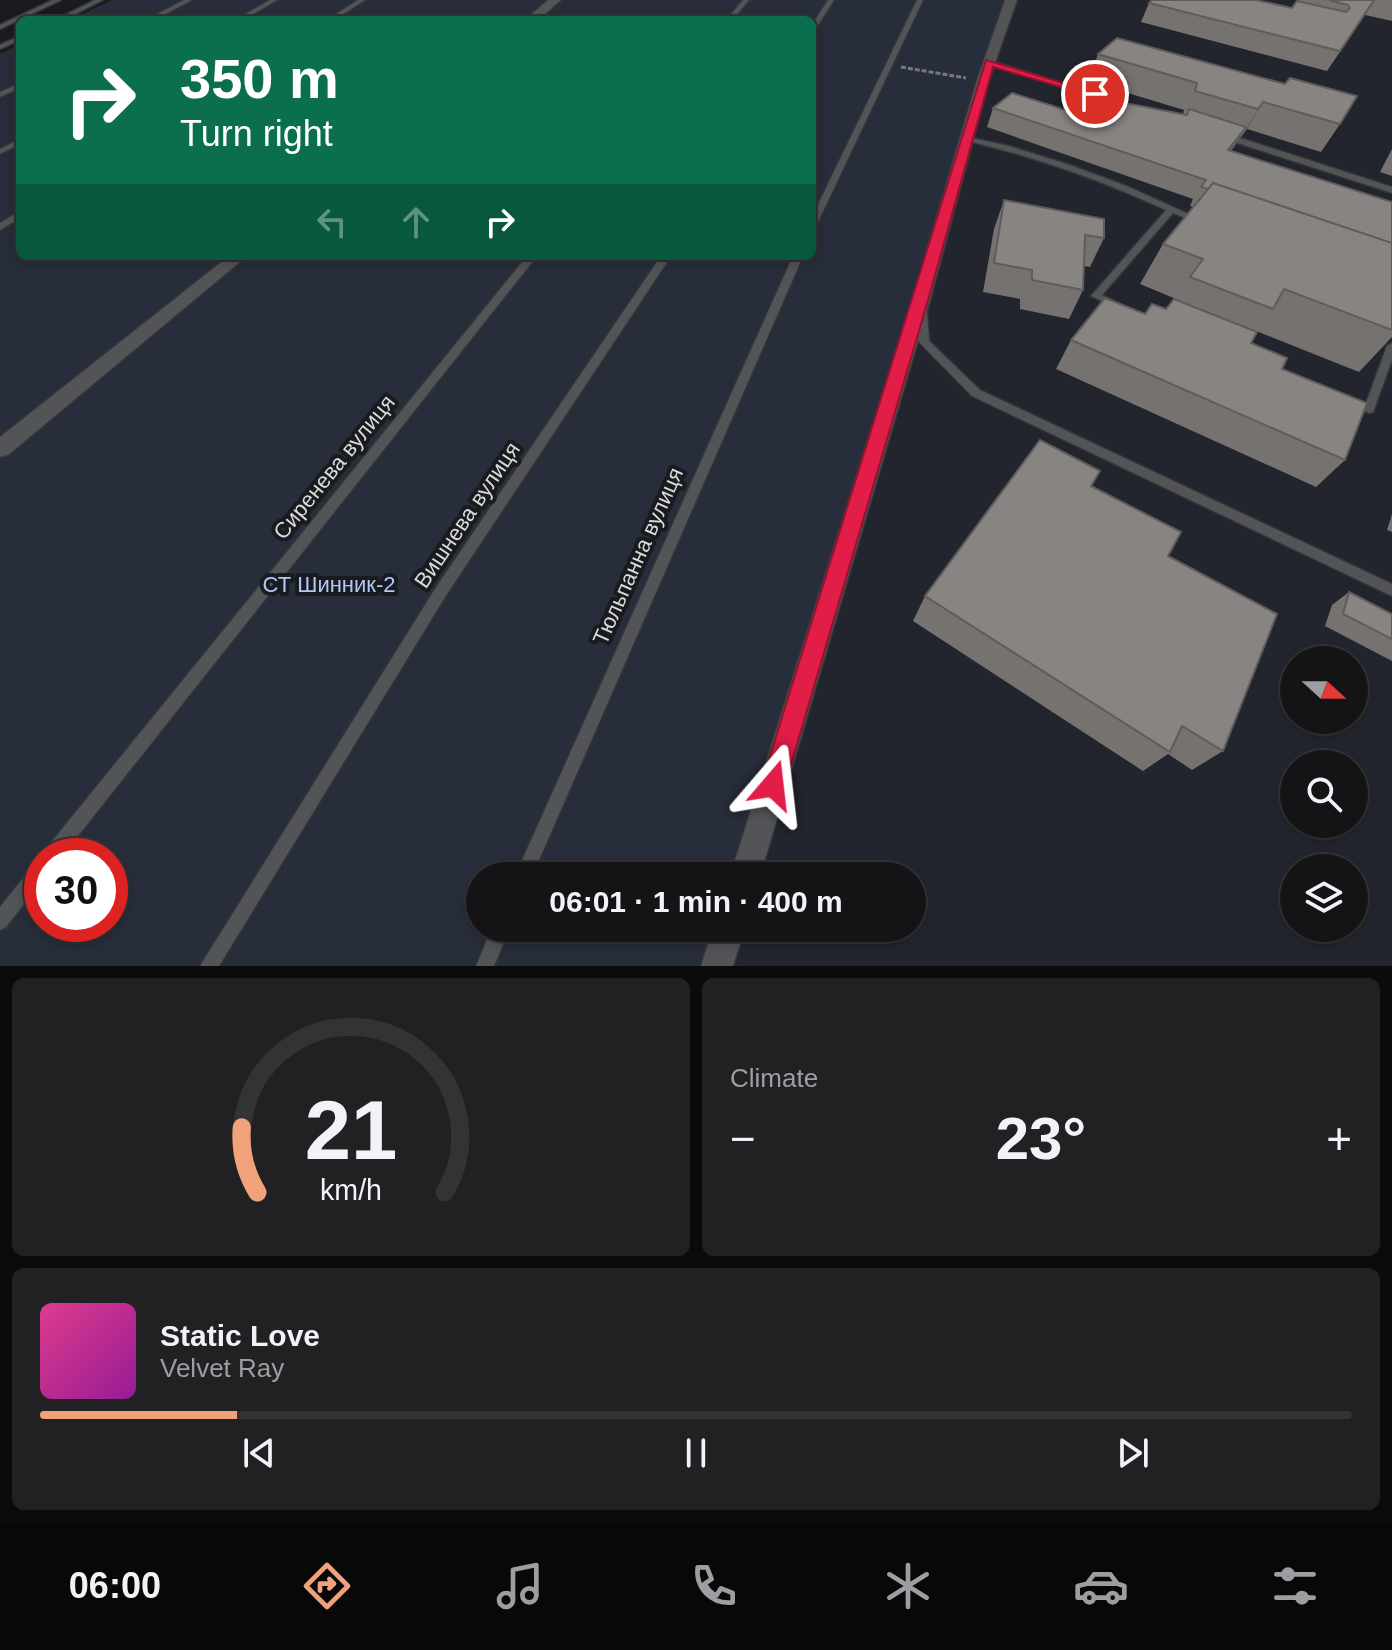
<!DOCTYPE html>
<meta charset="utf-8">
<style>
:root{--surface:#141416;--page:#212123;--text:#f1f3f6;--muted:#9d9ea1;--line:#333335;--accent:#f1a27b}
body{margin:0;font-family:Arial,sans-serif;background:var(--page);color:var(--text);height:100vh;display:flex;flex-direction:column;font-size:30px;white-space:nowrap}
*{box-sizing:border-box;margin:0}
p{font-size:26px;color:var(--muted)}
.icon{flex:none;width:44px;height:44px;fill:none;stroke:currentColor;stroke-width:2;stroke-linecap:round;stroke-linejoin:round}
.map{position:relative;height:966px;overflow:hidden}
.details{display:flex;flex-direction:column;gap:12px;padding:12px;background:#0b0b0c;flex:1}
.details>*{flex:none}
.guide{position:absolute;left:16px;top:16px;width:800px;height:244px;border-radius:12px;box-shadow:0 4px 12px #0003,0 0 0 2px var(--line);background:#0b6e4f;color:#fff;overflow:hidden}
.needle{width:52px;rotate:111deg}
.tools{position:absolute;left:1280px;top:646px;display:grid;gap:16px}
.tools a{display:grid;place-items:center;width:88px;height:88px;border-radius:50%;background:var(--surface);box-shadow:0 4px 12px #0003,0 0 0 2px var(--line);font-size:40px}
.speed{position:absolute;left:24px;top:838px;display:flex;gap:16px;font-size:40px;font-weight:700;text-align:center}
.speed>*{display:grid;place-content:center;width:104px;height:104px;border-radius:50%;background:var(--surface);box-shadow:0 4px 12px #0003,0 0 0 2px var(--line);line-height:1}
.speed .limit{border:12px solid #d22;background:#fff;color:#111}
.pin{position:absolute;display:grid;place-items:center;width:68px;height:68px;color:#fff;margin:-34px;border:4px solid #fff;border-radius:50%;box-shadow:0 2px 8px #0007}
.me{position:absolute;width:88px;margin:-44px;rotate:17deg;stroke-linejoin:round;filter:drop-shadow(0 0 6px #0008)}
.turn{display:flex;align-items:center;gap:28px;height:168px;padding:0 32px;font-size:36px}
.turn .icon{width:104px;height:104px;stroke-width:2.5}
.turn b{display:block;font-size:56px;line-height:68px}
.lanes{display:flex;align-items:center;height:76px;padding:0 32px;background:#0003;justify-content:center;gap:40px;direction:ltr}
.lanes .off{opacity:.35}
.big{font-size:60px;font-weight:800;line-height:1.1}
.details .widget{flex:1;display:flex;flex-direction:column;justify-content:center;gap:12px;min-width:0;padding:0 28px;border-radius:12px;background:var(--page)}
.details .dial{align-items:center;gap:0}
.dial svg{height:208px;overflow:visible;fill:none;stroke:var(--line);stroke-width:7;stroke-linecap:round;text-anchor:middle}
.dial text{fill:var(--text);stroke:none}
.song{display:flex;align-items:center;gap:24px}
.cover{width:96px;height:96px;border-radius:12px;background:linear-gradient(135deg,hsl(330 70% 55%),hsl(300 70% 35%))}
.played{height:8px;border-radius:4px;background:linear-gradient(90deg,var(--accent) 15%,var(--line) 15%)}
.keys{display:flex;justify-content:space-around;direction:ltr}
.heat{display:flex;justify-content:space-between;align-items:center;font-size:44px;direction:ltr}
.details .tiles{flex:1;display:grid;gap:12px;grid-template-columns:1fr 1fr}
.widget:last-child{grid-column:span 2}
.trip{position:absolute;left:466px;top:862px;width:460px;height:80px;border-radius:40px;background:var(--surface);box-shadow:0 4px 12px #0003,0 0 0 2px var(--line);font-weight:800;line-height:80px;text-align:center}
.menu{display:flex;height:128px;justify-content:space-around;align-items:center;background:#080809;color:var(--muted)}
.menu .icon{width:56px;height:56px}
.menu .selected{color:var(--accent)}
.menu b{font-size:36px;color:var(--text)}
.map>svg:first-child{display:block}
</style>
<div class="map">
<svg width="1392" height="966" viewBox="0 0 1392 966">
<rect width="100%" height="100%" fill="#1a1b1e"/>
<path fill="#22252d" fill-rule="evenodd" d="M 1007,0 L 1392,0 L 1392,966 L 733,966 L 744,928 L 912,928 L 912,876 L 758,876 ZM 1294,660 L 1354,660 L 1354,720 L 1294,720 ZM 1294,764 L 1354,764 L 1354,824 L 1294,824 ZM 1294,868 L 1354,868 L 1354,928 L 1294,928 Z"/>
<path fill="#282d3b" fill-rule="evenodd" d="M 112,0 L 1004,0 L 746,876 L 480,876 L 480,928 L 731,928 L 720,966 L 0,966 L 0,54 L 20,44 L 20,256 L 812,256 L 812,20 L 70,20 ZM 42,856 L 110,856 L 110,924 L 42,924 Z"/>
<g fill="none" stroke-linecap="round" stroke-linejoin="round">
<defs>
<path id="service" d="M 53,0 L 61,0 L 0,29 L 0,25 Z
M 95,0 L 103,0 L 63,20 L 55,20 Z
M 184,0 L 192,0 L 154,20 L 146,20 Z
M 270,0 L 277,0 L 243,20 L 235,20 Z
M 358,0 L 365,0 L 334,20 L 327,20 Z
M 743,0 L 749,0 L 732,20 L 726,20 Z
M 828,0 L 834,0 L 815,30 L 812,32 L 812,25 Z
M 917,0 L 923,0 L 816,226 L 812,229 L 812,217 Z
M 20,36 L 20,40 L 0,49 L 0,45 Z
M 987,61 L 991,61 L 1139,107 L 1132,109 L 987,63 Z
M 20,83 L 20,88 L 0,97 L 0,92 Z
M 1222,134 L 1228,134 L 1392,187 L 1392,193 L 1222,138 Z
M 963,136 L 1009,146 L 1070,165 L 1129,187 L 1204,221 L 1200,224 L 1173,213 L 1102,295 L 1122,305 L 1120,307 L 1114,307 L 1091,296 L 1166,210 C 1101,180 1033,156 963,140 Z
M 20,139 L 20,144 L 0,154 L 0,149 Z
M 20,211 L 20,218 L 0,230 L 0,223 Z
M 527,256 L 537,256 L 62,856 L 43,856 L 45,850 Z
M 661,256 L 671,256 L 445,597 L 219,966 L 200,966 L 435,589 Z
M 793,256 L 803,256 L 532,876 L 515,876 Z
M 922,308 L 927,311 L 929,341 L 980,390 L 1392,584 L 1392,596 L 972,396 L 919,342 L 917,311 Z
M 1392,343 L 1392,360 L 1373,412 L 1369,413 L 1348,405 L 1347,402 L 1348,399 L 1352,398 L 1366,403 L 1387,346 Z
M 42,860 L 42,881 L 6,927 L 0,930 L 0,907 L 36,862 Z
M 492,928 L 510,928 L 494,966 L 476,966 Z"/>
<path id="minor" d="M 548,0 L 561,0 L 538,20 L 525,20 Z
M 1005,0 L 1017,0 L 989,80 L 931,297 L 760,876 L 730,876 L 913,297 L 977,80 Z
M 229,256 L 247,256 L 8,455 L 0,457 L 0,437 Z
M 713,928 L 745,928 L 733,966 L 701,966 Z"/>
</defs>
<use href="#service" stroke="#343537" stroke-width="3"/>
<use href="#minor" stroke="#343537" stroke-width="3"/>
<path stroke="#77787b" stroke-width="3" stroke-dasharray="5 2" stroke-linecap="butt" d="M 96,16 L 123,20
M 901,67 L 966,78"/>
<use href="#service" fill="#525457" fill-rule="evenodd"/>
<use href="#minor" fill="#525457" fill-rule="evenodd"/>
</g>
<path fill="#757270" d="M 1299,0 L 1392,0 L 1392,21 L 1365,15 L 1327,71 L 1141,22 L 1149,3 L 1292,8 Z
M 1098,54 L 1340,124 L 1321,152 L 1247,129 L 1241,137 L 1240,137 L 1231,151 L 1392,202 L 1392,337 L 1359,372 L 1256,331 L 1251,343 L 1282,369 L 1345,460 L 1316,487 L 1056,369 L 1071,340 L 1145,314 L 1166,309 L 1176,299 L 1140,284 L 1163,244 L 1193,207 L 1190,206 L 1193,199 L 987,127 L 993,108 L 1183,114 L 1184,110 L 1088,81 Z
M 1392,149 L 1392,176 L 1380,172 Z
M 1004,200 L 1104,238 L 1090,267 L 1084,266 L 1083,290 L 1069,319 L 1020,309 L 1020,299 L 983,292 L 994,229 Z
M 1091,486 L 1168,556 L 1223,751 L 1192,770 L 1168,754 L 1143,771 L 913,621 L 925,596 Z
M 1392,514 L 1392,532 L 1387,530 Z
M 1349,592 L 1392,614 L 1392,661 L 1325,626 L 1332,605 Z"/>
<path fill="#5f5c5b" d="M 1263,102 L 1247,129 L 1241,137 L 1258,109 Z
M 1246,127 L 1235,146 L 1217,169 L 1228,150 Z"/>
<path fill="#888482" stroke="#5f5c5b" stroke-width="2" d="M 1152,0 L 1256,0 L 1292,8 L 1297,1 L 1346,12 L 1350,8 L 1348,5 L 1329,0 L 1374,0 L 1340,51 L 1149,3 Z
M 1117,38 L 1285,84 L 1290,78 L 1357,96 L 1340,124 L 1263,102 L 1258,109 L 1195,91 L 1197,83 L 1098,54 Z
M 1012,93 L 1069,111 L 1084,95 L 1187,115 L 1189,109 L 1246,127 L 1228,150 L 1392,202 L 1392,243 L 1213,183 L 1208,189 L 1201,187 L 1206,180 L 993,108 Z
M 1213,183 L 1392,243 L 1392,330 L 1284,289 L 1273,309 L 1190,277 L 1203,259 L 1163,244 Z
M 1004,200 L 1104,219 L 1104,238 L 1085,235 L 1083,290 L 1032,280 L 1032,270 L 994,263 Z
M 1105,298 L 1145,314 L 1152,304 L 1166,309 L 1174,299 L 1257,332 L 1251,343 L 1287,358 L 1282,369 L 1367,403 L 1345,460 L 1071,340 Z
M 1040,440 L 1100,471 L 1091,486 L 1181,532 L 1168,556 L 1277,614 L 1223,751 L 1182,726 L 1170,752 L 925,596 Z
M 1349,592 L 1392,614 L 1392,639 L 1343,614 Z"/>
<path fill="#e11d48" stroke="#92132f" stroke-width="2" d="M 986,60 L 1100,94 L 1091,96 L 993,67 L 929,297 L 785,785 L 781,793 L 773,797 L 764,793 L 761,785 Z"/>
<g text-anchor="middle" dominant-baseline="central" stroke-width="8" stroke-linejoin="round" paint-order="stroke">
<g font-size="22" fill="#dadbdd" stroke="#1a1b1e">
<text transform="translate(334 467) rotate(-51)">Сиренева вулиця</text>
<text transform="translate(467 515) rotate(-56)">Вишнева вулиця</text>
<text transform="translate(638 556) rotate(-66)">Тюльпанна вулиця</text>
</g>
<g font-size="22" fill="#b4c7f9" stroke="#1a1b1e">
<text x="329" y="584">СТ Шинник-2</text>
</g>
</g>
</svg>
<div class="tools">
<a><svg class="needle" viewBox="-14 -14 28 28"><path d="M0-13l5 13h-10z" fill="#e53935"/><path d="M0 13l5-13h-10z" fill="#9d9ea1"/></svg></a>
<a><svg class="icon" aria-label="search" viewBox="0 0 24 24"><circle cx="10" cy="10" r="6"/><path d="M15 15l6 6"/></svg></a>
<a><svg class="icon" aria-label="layers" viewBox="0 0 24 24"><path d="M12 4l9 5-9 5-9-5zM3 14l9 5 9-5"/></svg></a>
</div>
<div class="speed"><div class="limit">30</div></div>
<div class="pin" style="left:1095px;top:94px;background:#d93025"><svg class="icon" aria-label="arrive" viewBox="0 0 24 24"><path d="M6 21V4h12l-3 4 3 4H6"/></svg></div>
<svg class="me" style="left:773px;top:785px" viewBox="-20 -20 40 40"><path d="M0-17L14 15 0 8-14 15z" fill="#e11d48" stroke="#fff" stroke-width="4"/></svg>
<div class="trip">06:01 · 1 min · 400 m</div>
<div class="guide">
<div class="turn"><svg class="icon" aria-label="right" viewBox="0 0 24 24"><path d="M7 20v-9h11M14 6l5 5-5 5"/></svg><div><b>350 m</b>Turn right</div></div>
<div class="lanes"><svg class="icon off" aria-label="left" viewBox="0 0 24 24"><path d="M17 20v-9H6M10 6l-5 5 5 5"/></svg><svg class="icon off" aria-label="ahead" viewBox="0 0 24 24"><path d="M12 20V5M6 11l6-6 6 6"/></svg><svg class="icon" aria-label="right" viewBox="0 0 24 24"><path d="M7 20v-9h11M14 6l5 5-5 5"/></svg></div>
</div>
</div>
<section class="details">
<div class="tiles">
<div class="widget dial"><svg viewBox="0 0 100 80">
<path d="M14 69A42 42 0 1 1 86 69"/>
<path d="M14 69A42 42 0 0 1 8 44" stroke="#f1a27b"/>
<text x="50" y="56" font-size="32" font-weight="700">21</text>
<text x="50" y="72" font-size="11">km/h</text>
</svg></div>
<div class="widget"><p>Climate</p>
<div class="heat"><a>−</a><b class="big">23°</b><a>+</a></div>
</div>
<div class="widget">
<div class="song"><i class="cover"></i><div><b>Static Love</b><p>Velvet Ray</p></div></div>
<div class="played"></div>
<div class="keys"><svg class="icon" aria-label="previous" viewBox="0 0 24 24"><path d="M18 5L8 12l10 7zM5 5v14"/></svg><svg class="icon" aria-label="pause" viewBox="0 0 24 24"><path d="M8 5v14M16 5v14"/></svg><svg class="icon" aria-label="next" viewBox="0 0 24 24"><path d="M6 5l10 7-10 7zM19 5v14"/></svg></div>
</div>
</div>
</section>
<nav class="menu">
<b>06:00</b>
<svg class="icon selected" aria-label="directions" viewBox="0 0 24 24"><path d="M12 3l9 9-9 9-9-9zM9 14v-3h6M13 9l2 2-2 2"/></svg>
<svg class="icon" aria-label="music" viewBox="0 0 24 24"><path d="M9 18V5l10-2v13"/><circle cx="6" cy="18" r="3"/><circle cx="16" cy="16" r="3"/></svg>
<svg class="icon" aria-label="phone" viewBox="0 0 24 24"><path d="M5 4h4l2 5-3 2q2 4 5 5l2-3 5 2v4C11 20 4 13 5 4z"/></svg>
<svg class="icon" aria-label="climate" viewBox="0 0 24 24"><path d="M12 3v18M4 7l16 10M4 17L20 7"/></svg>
<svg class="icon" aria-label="car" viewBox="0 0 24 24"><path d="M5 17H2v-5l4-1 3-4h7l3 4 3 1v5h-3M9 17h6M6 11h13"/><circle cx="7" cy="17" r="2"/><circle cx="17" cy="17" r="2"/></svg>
<svg class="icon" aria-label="filters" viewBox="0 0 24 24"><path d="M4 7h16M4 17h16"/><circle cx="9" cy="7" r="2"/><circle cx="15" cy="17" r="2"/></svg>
</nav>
